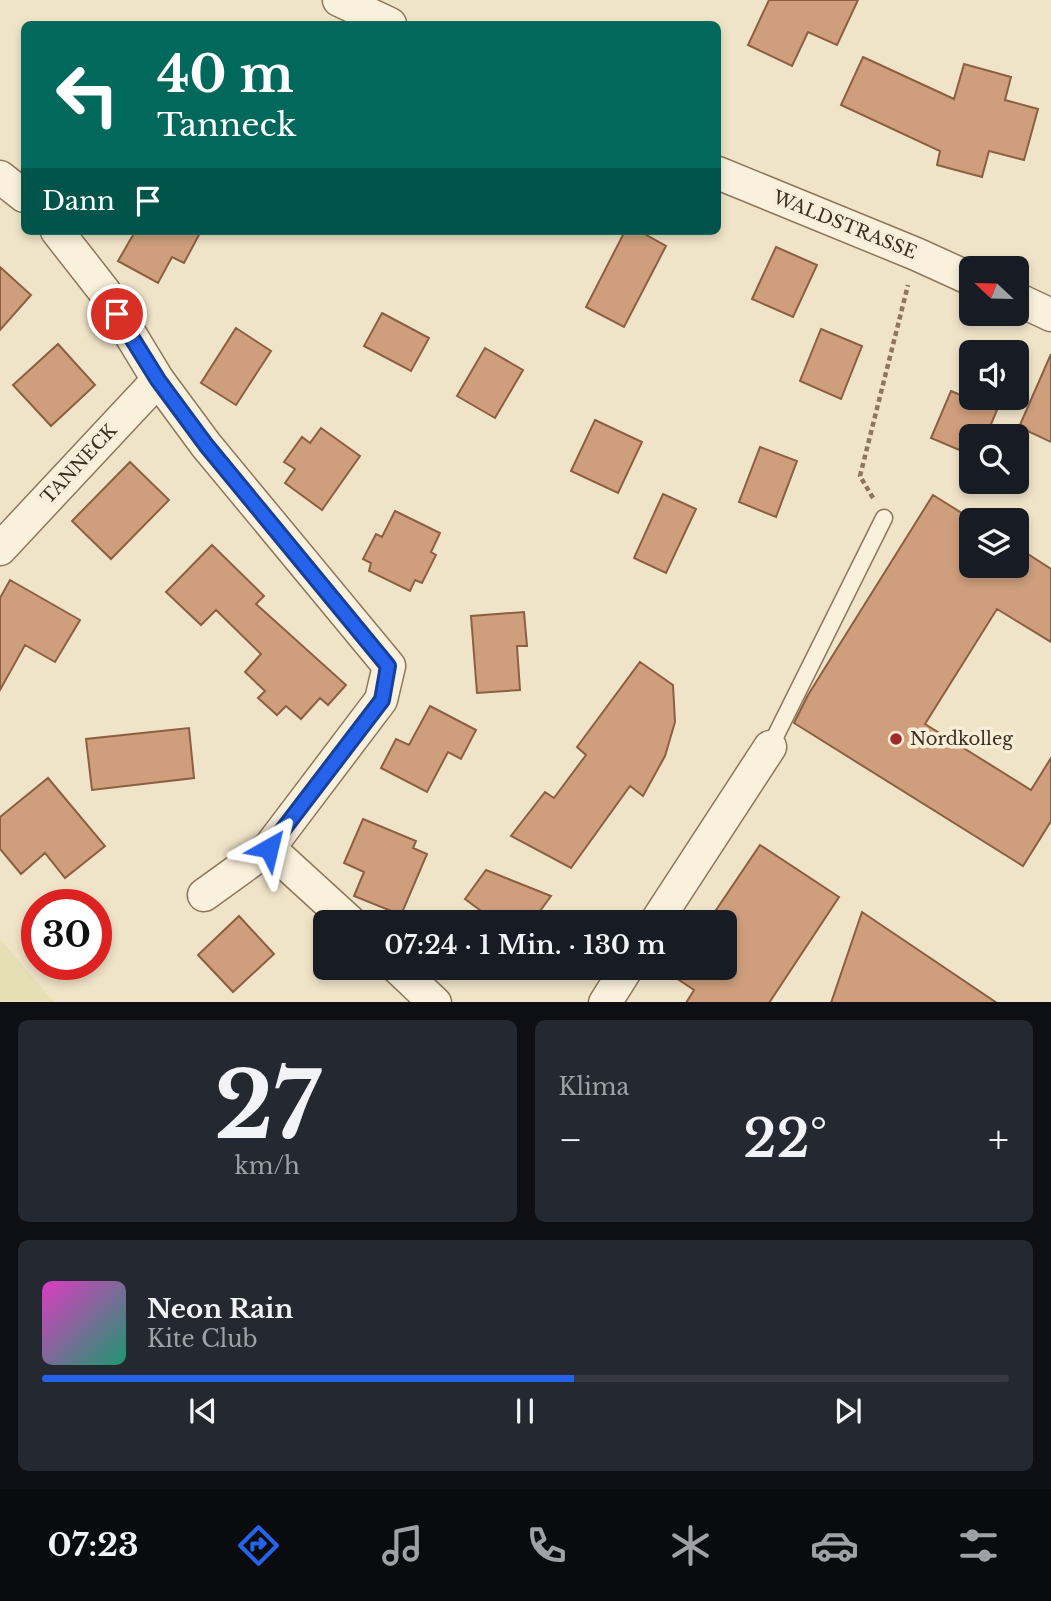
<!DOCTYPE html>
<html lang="de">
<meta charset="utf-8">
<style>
:root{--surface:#171b24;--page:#242831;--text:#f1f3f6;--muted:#9ea1a6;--line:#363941;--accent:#2563eb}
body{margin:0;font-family:"Libre Baskerville",serif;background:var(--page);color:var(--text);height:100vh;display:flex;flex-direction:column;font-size:26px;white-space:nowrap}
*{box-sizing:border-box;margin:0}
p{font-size:23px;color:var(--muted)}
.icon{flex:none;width:38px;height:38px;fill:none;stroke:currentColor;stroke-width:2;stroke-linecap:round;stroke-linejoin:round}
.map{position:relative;height:1002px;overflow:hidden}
.panel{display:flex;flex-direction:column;gap:18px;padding:18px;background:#0d0f14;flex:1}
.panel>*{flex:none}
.hud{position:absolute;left:21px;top:21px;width:700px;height:214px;border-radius:10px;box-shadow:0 4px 10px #0003;background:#00695c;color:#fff;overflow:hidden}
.needle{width:46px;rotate:292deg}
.tools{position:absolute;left:959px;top:256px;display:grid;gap:14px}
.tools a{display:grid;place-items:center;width:70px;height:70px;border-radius:10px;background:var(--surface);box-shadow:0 4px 10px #0003;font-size:35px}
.speed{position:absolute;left:21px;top:889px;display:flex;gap:14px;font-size:35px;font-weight:700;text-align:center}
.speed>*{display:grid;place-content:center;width:91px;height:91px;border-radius:50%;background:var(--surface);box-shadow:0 4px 10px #0003;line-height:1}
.speed .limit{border:10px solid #d22;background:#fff;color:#111}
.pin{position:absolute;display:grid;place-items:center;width:60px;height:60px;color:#fff;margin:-30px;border:4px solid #fff;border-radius:50%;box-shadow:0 2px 7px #0007}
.me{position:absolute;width:77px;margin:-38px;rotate:37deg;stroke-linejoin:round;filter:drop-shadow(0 0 5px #0008)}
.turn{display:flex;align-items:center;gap:24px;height:147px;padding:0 21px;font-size:32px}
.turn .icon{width:91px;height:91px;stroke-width:2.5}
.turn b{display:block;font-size:49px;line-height:60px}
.then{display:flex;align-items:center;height:66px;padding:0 21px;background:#0003;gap:14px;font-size:26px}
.big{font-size:52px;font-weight:600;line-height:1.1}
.panel .tile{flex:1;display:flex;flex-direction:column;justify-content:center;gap:10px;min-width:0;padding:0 24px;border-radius:10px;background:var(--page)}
.panel .dial{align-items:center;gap:0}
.dial b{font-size:91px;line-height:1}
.song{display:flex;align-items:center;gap:21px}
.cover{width:84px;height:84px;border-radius:10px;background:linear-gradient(135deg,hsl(310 70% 55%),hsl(160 70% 35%))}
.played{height:7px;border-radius:4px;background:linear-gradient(90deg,var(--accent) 55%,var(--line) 55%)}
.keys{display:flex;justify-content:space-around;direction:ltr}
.heat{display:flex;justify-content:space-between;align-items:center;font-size:38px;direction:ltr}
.panel .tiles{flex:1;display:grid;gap:18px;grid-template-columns:1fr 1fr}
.tile:last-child{grid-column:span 2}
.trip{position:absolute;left:313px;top:910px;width:424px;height:70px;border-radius:10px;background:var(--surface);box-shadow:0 4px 10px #0003;font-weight:600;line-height:70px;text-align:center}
.tabs{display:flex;height:112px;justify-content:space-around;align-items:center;background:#090b0e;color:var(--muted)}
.tabs .icon{width:49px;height:49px}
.tabs .selected{color:var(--accent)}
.tabs b{font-size:32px;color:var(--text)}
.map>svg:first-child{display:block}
</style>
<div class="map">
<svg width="1051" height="1003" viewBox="0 0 1051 1003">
<rect width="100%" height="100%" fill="#f0e4c8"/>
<path fill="#e6deb5" d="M 0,939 L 54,1002 L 0,1002 Z"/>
<path fill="#cf9f7d" stroke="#8d5f41" stroke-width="2" d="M 769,0 L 858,0 L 837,45 L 808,32 L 792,66 L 748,45 Z
M 863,57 L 954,99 L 964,64 L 1011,77 L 1005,100 L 1038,109 L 1024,160 L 989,151 L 982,177 L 937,165 L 940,151 L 841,105 Z
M 127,231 L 201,231 L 184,263 L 172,257 L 158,283 L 118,261 L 133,235 Z
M 625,231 L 639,231 L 666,246 L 624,327 L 586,307 Z
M 776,247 L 817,265 L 793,317 L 752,299 Z
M 0,267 L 31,295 L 0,330 Z
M 382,313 L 429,338 L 411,371 L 364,346 Z
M 236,328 L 271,351 L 236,405 L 201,383 Z
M 821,329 L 862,346 L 841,399 L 800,381 Z
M 58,344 L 95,385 L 51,426 L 13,385 Z
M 485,348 L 523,370 L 495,418 L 457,396 Z
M 1051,354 L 1051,442 L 1019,427 Z
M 951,391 L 997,410 L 986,436 L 971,436 L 971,455 L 931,438 Z
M 595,420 L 642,442 L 618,493 L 571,471 Z
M 321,428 L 360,456 L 322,510 L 285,483 L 295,469 L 284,462 L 302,437 L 310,443 Z
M 760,447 L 797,461 L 776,517 L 739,502 Z
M 130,462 L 169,500 L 111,559 L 72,521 Z
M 663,494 L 696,509 L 666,573 L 634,558 Z
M 933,495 L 973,520 L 971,520 L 971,565 L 1017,565 L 1017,547 L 1051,569 L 1051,642 L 997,609 L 925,724 L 1031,790 L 1051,758 L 1051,821 L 1023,866 L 794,723 L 808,695 Z
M 395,511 L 440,533 L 431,552 L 436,555 L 422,583 L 415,580 L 410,591 L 369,571 L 371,563 L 363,559 L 376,534 L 382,537 Z
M 212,545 L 264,596 L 256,604 L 346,685 L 328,705 L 320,698 L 301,719 L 286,706 L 277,715 L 258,698 L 265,691 L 245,672 L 261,654 L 216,610 L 201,625 L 166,592 Z
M 10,580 L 80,620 L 55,662 L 25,645 L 0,690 L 0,598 Z
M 524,612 L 527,646 L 517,646 L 520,690 L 477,693 L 471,616 Z
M 640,662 L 673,685 L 675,722 L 665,756 L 643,796 L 630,786 L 571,868 L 511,836 L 545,792 L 554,798 L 586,755 L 577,747 Z
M 430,706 L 476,730 L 461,759 L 448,752 L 427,792 L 381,768 L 396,739 L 409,745 Z
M 189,728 L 194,778 L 92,790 L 86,739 Z
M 48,778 L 105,846 L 65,878 L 45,853 L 21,874 L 0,849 L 0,817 Z
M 363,819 L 416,841 L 413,848 L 427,854 L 401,915 L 354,896 L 364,872 L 344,863 Z
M 760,845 L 839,897 L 769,1003 L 686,1003 L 694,990 L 673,976 L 678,968 L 724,968 L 724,922 L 708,922 Z
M 486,870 L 551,896 L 532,922 L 496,922 L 465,899 Z
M 862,912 L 997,1003 L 831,1003 Z
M 239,916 L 274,954 L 233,992 L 198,955 Z"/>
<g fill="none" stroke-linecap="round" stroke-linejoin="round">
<defs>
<path id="service" d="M 770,747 L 884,518"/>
<path id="minor" d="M 339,0 L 390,24
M 718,173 L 916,254 L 971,279
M 0,177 L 24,196
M 57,231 L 104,291 L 158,380 L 206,445 L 389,666 L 381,700 L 269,848 L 350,922
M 1017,299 L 1051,315
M 0,549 L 158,380
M 204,895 L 269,848
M 656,922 L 770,747
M 398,968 L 435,1003
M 605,1003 L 627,968"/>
</defs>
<use href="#service" stroke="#8d765c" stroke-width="19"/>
<use href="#minor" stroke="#8d765c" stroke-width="35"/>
<path stroke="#8d765c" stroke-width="4.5" stroke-dasharray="5 3.5" stroke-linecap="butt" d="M 873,498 L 860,476 L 908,285"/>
<use href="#service" stroke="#faf1dc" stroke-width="16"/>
<use href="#minor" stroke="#faf1dc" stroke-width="32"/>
</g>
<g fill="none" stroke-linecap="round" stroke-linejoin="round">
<defs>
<path id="route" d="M 117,314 L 158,380 L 206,445 L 388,666 L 382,700 L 269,848"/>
</defs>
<use href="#route" stroke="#184099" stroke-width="18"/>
<use href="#route" stroke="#2563eb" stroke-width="12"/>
</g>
<circle fill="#9e2a2b" stroke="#f7eed8" stroke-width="2.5" cx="896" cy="739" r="7"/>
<g text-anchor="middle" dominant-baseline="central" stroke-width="7" stroke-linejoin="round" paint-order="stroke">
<g font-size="18" fill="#3d2e20" stroke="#f7eed8">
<text transform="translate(845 225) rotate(22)">WALDSTRASSE</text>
<text transform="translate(79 464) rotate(-47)">TANNECK</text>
</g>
<g font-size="18" fill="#3d2e20" stroke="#f7eed8" text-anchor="start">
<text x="910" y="739">Nordkolleg</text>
</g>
</g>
</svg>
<div class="tools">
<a><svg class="needle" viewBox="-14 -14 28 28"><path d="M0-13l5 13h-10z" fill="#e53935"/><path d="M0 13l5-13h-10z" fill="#9ea1a6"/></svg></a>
<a><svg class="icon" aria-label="sound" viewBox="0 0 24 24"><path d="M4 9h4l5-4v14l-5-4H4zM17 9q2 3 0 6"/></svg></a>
<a><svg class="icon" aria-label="search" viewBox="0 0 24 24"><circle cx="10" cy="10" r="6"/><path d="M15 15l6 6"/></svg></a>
<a><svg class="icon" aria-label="layers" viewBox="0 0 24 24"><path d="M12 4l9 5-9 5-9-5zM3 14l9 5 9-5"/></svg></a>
</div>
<div class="speed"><div class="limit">30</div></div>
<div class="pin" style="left:117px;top:314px;background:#d93025"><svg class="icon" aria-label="arrive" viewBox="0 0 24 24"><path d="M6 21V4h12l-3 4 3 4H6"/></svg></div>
<svg class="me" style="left:269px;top:848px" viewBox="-20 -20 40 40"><path d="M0-17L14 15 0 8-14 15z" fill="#2563eb" stroke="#fff" stroke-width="4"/></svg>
<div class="trip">07:24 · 1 Min. · 130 m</div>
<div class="hud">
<div class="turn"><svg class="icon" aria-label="left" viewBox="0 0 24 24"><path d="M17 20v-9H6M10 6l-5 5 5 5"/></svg><div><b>40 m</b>Tanneck</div></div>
<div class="then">Dann<svg class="icon" aria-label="arrive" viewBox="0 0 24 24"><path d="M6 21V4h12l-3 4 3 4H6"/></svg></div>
</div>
</div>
<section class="panel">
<div class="tiles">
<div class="tile dial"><b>27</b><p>km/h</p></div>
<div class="tile"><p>Klima</p>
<div class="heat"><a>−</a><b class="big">22°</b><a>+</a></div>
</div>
<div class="tile">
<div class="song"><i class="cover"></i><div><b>Neon Rain</b><p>Kite Club</p></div></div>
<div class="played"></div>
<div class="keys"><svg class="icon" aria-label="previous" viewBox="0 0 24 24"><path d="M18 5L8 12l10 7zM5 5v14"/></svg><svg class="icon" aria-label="pause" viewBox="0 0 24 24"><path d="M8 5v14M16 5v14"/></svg><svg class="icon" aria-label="next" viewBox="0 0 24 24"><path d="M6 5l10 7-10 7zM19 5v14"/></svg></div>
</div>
</div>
</section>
<nav class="tabs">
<b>07:23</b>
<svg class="icon selected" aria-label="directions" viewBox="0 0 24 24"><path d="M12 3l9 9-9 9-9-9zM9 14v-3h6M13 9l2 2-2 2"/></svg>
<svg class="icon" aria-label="music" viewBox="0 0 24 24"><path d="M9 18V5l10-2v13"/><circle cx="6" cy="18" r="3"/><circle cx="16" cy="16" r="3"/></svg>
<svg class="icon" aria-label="phone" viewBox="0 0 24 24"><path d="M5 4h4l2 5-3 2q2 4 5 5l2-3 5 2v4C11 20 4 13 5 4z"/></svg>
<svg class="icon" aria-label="climate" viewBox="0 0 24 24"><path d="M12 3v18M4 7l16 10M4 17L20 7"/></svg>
<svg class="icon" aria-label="car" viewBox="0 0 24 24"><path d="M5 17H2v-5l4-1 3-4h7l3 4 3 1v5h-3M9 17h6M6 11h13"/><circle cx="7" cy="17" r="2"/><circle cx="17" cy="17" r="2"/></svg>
<svg class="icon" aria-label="filters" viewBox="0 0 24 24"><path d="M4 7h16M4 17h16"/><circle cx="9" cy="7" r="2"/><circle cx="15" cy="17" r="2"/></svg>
</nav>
